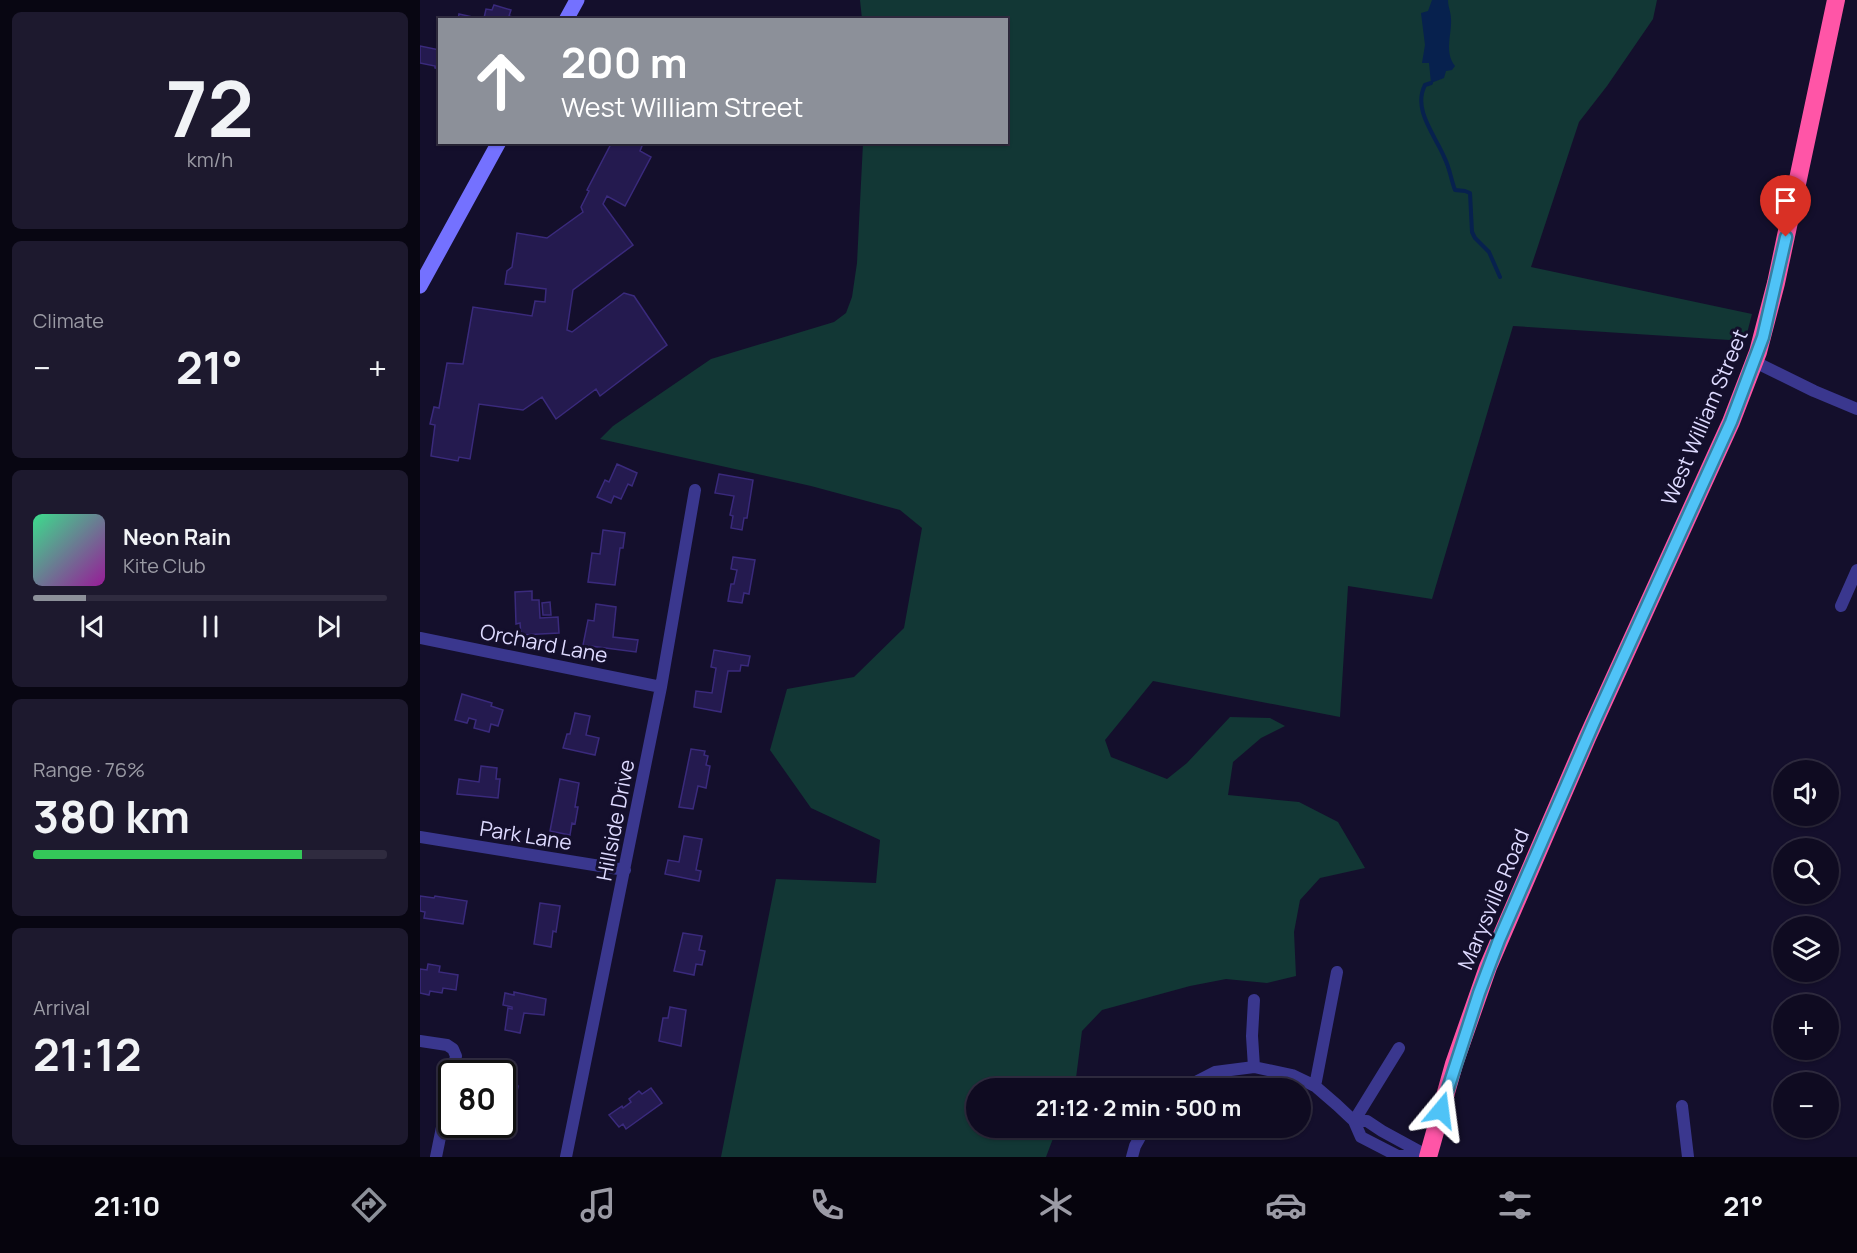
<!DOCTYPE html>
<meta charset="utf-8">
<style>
:root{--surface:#0f0b21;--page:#1d192e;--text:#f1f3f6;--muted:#9b9ba5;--line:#2f2b3f;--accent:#8c9099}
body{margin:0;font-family:Manrope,sans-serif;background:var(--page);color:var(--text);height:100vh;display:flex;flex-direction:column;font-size:22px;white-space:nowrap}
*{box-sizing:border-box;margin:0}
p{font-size:20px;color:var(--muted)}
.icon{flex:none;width:33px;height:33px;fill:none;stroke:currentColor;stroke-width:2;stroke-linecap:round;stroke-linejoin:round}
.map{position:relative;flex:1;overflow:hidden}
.panel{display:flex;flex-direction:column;gap:12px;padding:12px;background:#080612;width:420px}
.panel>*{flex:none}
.top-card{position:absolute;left:18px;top:18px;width:570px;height:126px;border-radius:0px;box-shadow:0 2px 4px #0004,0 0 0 2px var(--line);background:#8c9099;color:#fff;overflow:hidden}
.fabs{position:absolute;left:1353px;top:760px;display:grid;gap:12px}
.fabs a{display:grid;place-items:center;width:66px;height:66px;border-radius:50%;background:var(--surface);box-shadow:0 2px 4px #0004,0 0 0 2px var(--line);font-size:30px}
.speed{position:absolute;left:18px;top:1060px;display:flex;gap:12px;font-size:30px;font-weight:700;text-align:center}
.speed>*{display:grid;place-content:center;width:78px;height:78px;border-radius:50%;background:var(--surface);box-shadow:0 2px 4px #0004,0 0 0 2px var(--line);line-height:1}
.speed .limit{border:3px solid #111;border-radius:9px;background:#fff;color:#111}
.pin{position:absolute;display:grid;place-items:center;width:51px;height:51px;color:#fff;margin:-62px -26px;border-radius:50% 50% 50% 0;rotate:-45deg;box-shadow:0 0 6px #0007}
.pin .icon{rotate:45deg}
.me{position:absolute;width:66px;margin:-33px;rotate:16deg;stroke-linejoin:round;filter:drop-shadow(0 0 4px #0008)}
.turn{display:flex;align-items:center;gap:21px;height:126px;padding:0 24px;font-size:27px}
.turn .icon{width:78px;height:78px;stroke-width:2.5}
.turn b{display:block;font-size:42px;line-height:51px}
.big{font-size:45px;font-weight:700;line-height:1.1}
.panel .card{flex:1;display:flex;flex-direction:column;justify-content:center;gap:9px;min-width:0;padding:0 21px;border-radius:9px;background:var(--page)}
.panel .dial{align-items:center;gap:0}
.dial b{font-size:78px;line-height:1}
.song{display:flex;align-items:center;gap:18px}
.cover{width:72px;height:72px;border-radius:9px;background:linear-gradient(135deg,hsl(150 70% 55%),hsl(300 70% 35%))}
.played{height:6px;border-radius:3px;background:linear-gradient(90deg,var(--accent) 15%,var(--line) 15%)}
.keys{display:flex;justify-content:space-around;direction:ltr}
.heat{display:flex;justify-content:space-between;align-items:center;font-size:33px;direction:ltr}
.charge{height:9px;border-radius:4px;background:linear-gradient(90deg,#34c759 76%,var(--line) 0)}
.trip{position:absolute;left:546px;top:1078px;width:345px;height:60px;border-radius:30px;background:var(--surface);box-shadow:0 2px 4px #0004,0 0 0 2px var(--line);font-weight:700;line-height:60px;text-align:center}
.tab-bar{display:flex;height:96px;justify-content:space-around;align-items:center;background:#06040d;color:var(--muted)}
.tab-bar .icon{width:42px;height:42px}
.tab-bar .active{color:var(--accent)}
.tab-bar b{font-size:27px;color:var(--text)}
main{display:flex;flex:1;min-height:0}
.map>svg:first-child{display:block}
</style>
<main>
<section class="panel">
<div class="card dial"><b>72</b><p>km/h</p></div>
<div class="card"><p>Climate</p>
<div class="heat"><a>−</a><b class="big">21°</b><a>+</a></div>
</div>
<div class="card">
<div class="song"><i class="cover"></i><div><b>Neon Rain</b><p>Kite Club</p></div></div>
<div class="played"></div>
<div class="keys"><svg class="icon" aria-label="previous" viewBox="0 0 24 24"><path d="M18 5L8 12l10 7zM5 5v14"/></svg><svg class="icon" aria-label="pause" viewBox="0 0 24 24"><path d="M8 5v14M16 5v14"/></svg><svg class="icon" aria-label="next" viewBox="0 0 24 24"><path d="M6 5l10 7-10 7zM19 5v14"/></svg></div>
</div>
<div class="card"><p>Range · 76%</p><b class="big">380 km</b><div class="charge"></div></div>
<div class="card"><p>Arrival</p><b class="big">21:12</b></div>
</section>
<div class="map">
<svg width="1437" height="1157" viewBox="0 0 1437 1157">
<rect width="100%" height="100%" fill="#140f2c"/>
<path fill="#123735" d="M 440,0 L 1237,0 L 1233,19 L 1187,86 L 1159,122 L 1111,267 L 1332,314 L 1325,341 L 1093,326 L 1012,599 L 928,586 L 920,717 L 733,681 L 685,740 L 691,757 L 747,779 L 767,763 L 810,717 L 850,718 L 865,726 L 841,738 L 813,762 L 808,795 L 879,802 L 918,822 L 945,868 L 900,878 L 880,900 L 874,932 L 876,976 L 847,983 L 806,979 L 770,986 L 682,1010 L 662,1031 L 656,1078 L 651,1089 L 556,1089 L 556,1128 L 637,1128 L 626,1157 L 301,1157 L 356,879 L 456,883 L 460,840 L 391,808 L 350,750 L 367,689 L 434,677 L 484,628 L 502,528 L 480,510 L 391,486 L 180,439 L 193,426 L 291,359 L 414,322 L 426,313 L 432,297 L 437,263 L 443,143 L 586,142 L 586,20 L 442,19 Z"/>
<path fill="#07214e" d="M 1012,0 L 1028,0 C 1028,7 1031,12 1031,19 C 1032,34 1024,52 1035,66 L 1032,70 L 1026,71 L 1024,78 L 1011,83 L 1009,63 L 1002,63 L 1005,45 L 1001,13 L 1008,11 Z"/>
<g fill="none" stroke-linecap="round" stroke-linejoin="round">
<path stroke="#07214e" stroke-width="4" d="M 1011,83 L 1005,85 C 992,110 1016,136 1025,159 C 1030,169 1031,180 1035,190 L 1045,191 L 1050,193 L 1052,232 L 1055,238 L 1069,252 L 1080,277"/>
</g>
<path fill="#241a4f" stroke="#3a2a7c" stroke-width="1.5" d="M 74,5 L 91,10 L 89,16 L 93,17 L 92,20 L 64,18 L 66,9 L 72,10 Z
M 39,14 L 53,17 L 53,20 L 38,20 Z
M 0,46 L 20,50 L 20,69 L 15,68 L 15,66 L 0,63 Z
M 192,142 L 204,142 L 208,145 L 209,142 L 216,142 L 222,146 L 220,151 L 231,157 L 205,206 L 187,196 L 183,204 L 213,245 L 153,290 L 147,330 L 152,332 L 204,293 L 214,296 L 247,345 L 180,396 L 176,389 L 136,419 L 122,397 L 103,410 L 59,404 L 50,459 L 39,457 L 38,461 L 11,456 L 15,425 L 10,424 L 14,407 L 19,408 L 27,363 L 43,364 L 53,307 L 112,316 L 115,301 L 125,302 L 126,289 L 85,284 L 87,271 L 92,267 L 97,233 L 127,238 L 163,212 L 161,207 L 169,191 L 167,190 Z
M 197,464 L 217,473 L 212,486 L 208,484 L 201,499 L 194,496 L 191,503 L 177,497 L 185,480 L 189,482 Z
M 299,474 L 333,480 L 327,518 L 324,518 L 322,530 L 311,528 L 313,516 L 310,515 L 314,496 L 295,493 Z
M 183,530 L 205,533 L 203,548 L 200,548 L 195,585 L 168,582 L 172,553 L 180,554 Z
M 313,557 L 335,560 L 329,594 L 324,593 L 322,603 L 308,601 L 311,584 L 314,584 L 317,570 L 311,569 Z
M 112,591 L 112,600 L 119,600 L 120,618 L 138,617 L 139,633 L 101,635 L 100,623 L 96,624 L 95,592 Z
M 130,602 L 131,615 L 123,615 L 122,603 Z
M 176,604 L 196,607 L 193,637 L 218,640 L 216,652 L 163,645 L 168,620 L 174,621 Z
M 294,650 L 330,656 L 328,666 L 321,665 L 320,671 L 308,671 L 301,712 L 274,707 L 276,691 L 292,693 L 296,668 L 291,667 Z
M 42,694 L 72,703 L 71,706 L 83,710 L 78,726 L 71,724 L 69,732 L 54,728 L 56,720 L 49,718 L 47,723 L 35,720 Z
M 155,713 L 170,716 L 166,735 L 179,738 L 175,755 L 143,748 L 147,734 L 150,734 Z
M 271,749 L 285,751 L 284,755 L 288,756 L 286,765 L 290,766 L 286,788 L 278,786 L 273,809 L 259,807 Z
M 61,766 L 77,768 L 76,779 L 80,779 L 78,798 L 37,794 L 39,779 L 59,782 Z
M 140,779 L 159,783 L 155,807 L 158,807 L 155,824 L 152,823 L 150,835 L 130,831 Z
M 264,836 L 282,839 L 276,870 L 281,871 L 279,881 L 245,874 L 248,860 L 259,862 Z
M 0,896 L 14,898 L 15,896 L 47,901 L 43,924 L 4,918 L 5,912 L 0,911 Z
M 120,903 L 140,906 L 136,932 L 133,931 L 131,947 L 114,944 Z
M 263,933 L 282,936 L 279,950 L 285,951 L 282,965 L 276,964 L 274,975 L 254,971 Z
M 8,964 L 20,966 L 19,972 L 38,975 L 36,990 L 23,988 L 22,993 L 10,991 L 9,995 L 0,993 L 0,969 L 7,970 Z
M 94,992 L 126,999 L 124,1015 L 104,1013 L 100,1033 L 85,1030 L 88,1008 L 92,1009 L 92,1007 L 83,1005 L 85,993 L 94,995 Z
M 250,1007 L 266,1010 L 261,1046 L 239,1041 L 243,1018 L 248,1018 Z
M 81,1070 L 96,1073 L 94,1085 L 98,1086 L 94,1107 L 90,1107 L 89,1115 L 82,1114 Z
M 231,1088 L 242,1103 L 206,1129 L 203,1124 L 199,1127 L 189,1115 L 202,1106 L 203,1108 L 211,1102 L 209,1099 L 219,1091 L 222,1094 Z"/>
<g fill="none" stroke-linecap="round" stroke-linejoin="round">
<path stroke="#3a378e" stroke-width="12" d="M 1333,361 L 1394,391 L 1437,409
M 1421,606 L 1437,570
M 0,638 L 241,687
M 0,837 L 205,870
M 0,1041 L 27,1045 L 33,1049 L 36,1056 L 32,1074
M 834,1067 L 832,1036 L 834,1000
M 895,1086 L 917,972
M 762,1089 L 795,1072 L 834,1067 L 872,1075 L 895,1086 L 917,1105 L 934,1121 L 941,1137 L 978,1156 L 1008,1156
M 1262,1106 L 1268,1157
M 934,1121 L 947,1121 L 962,1131 L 1006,1155
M 934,1121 L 979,1048
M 16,1157 L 32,1078
M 146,1157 L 241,687 L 275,490
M 712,1157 L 715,1146 L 725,1128"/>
<path stroke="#7471ff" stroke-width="15" d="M 146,20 L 157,0
M 0,286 L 79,142"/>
<path stroke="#ff55a7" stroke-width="18" d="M 1008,1157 L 1034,1064 L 1068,967 L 1167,738 L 1311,422 L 1338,352 L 1356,283 L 1416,0"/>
</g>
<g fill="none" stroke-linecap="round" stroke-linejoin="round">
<defs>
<path id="route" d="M 1021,1110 L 1059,993 L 1079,940 L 1175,720 L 1311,422 L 1343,337 L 1366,237"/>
</defs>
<use href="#route" stroke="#337fa1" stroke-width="15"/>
<use href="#route" stroke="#4fc3f7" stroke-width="10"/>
</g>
<g text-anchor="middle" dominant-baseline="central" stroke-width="6" stroke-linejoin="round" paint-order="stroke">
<g font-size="21" fill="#dedaff" stroke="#140f2c">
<text transform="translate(1284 417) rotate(-67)">West William Street</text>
<text transform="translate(124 643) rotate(11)">Orchard Lane</text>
<text transform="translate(195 820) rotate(-79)">Hillside Drive</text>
<text transform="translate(106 835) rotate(9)">Park Lane</text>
<text transform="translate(1073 899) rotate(-67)">Marysville Road</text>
</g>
</g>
</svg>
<div class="fabs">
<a><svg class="icon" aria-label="sound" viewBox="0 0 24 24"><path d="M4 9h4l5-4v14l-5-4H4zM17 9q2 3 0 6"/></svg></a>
<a><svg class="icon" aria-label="search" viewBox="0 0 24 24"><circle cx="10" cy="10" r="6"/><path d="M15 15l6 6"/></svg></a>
<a><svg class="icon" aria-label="layers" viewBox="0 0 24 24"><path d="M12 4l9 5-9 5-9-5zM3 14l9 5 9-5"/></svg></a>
<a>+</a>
<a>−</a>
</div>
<div class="speed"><div class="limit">80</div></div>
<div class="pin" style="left:1366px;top:237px;background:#d93025"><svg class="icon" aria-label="arrive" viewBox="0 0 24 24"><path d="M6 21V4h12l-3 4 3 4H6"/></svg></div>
<svg class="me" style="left:1021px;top:1110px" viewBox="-20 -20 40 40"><path d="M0-17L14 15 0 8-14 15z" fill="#4fc3f7" stroke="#fff" stroke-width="4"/></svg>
<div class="trip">21:12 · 2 min · 500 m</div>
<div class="top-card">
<div class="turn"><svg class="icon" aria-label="ahead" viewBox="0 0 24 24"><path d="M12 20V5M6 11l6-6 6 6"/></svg><div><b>200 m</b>West William Street</div></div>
</div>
</div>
</main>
<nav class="tab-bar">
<b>21:10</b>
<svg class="icon active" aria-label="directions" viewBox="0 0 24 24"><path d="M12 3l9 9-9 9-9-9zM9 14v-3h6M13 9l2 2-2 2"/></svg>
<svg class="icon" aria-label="music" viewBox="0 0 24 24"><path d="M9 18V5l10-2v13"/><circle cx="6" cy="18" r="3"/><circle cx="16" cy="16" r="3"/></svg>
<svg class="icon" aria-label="phone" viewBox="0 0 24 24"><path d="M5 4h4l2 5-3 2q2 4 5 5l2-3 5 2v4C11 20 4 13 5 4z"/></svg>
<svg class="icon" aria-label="climate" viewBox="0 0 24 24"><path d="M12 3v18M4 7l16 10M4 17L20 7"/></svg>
<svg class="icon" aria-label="car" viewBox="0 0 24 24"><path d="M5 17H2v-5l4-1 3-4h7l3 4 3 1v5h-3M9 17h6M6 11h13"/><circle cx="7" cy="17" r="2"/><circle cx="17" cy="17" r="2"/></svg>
<svg class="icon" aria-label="filters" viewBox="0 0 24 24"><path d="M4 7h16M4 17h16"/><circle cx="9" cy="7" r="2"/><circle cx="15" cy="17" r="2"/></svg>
<b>21°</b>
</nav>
